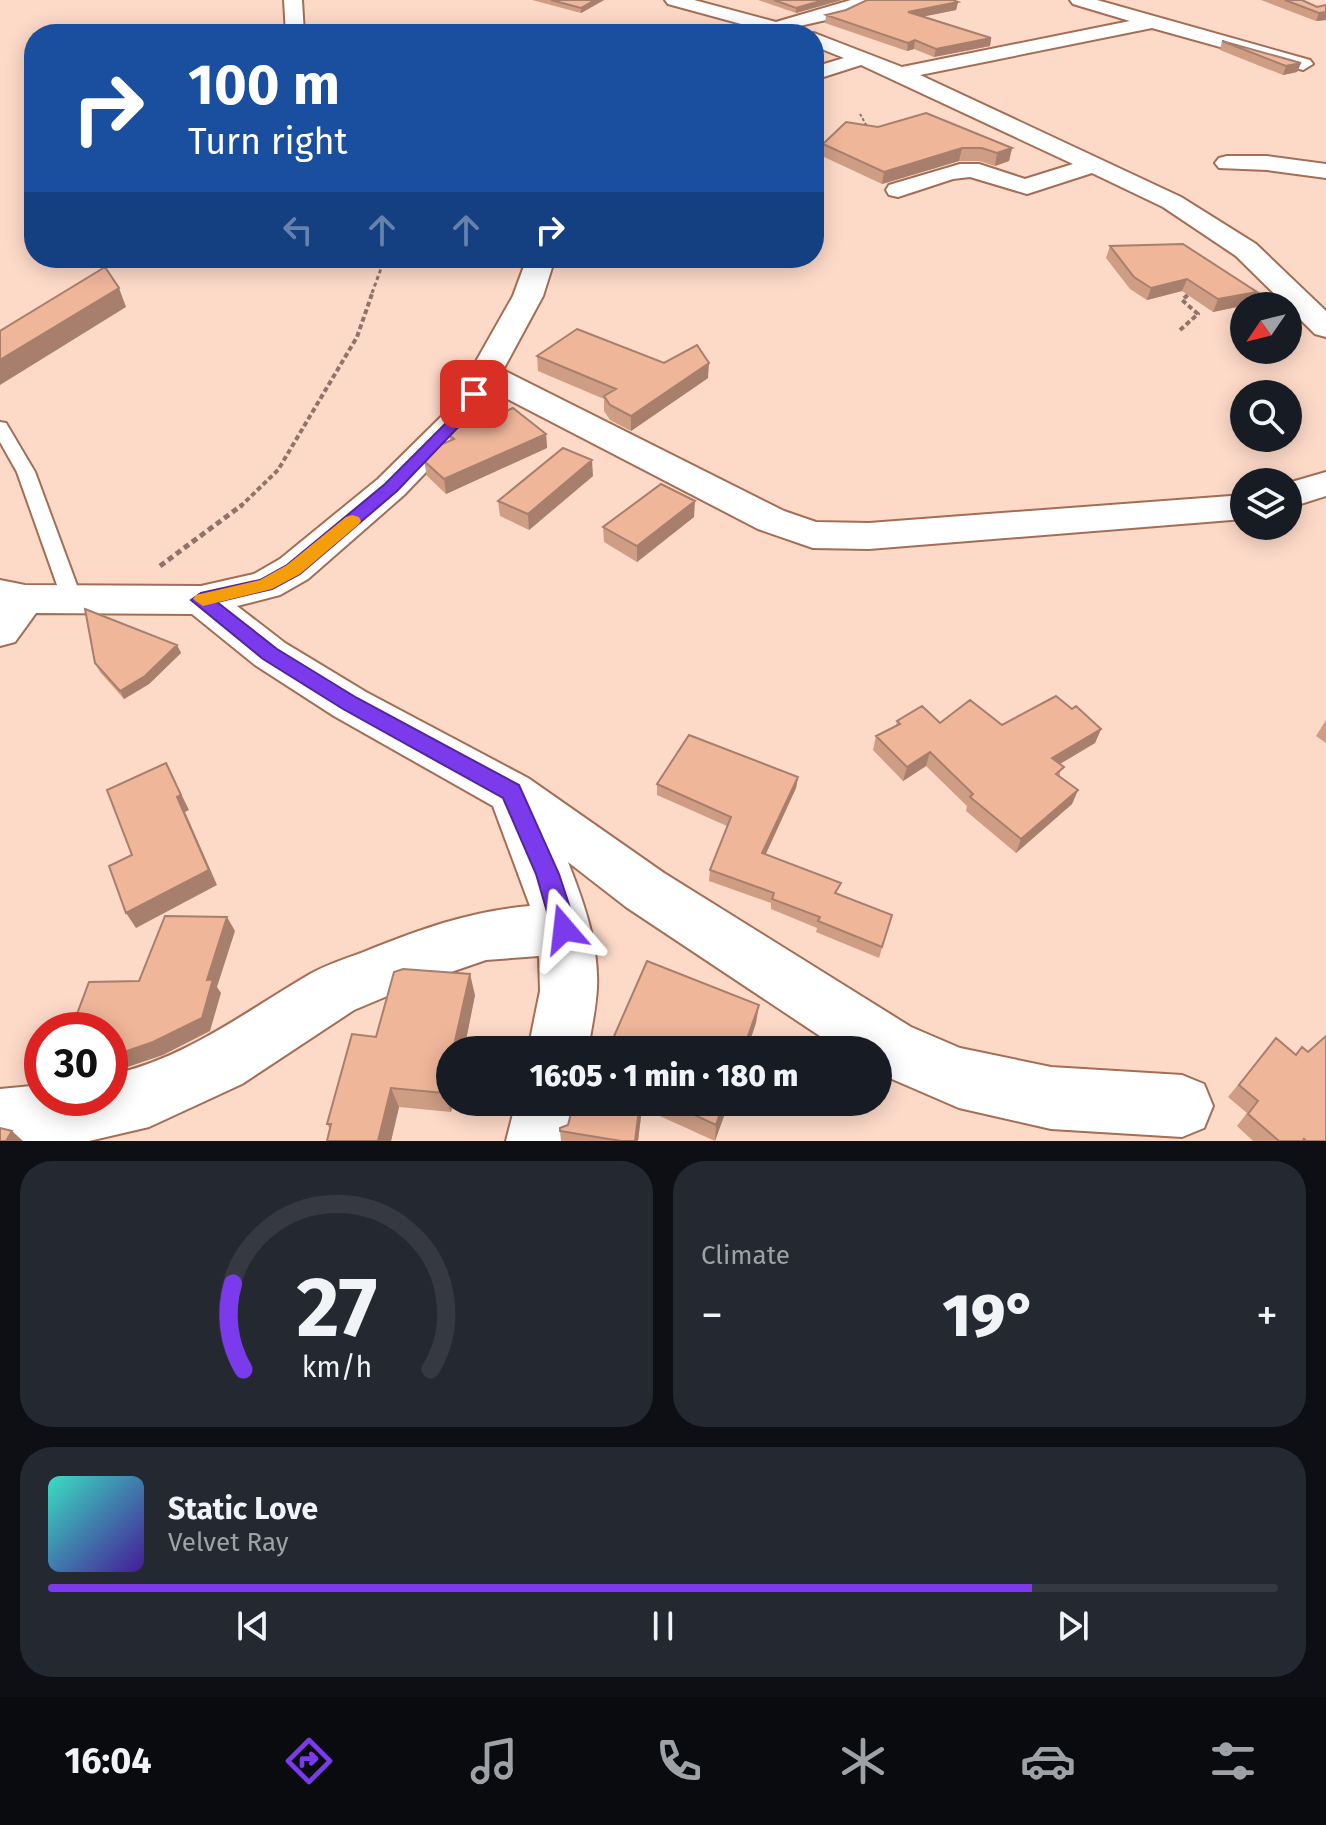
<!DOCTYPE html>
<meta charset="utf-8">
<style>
:root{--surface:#171b24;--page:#242831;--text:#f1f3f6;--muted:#9ea1a6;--line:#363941;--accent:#7c3aed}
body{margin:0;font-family:"Fira Sans",sans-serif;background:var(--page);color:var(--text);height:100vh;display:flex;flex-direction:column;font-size:30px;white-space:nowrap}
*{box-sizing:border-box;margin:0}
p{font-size:26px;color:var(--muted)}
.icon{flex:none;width:44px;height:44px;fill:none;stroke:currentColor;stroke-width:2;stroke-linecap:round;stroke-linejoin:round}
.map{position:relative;height:1141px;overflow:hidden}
.panel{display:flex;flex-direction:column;gap:20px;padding:20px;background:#0d0f14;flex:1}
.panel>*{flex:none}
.banner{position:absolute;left:24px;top:24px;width:800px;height:244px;border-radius:32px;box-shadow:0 4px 20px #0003;background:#1a4fa0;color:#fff;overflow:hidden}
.needle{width:52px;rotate:235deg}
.tools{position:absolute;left:1230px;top:292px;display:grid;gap:16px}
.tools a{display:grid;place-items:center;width:72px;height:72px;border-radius:50%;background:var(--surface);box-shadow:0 4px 20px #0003;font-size:40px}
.speed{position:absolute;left:24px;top:1012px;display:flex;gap:16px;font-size:40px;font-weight:700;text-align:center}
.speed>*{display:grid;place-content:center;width:104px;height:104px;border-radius:50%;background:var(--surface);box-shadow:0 4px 20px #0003;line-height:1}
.speed .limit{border:12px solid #d22;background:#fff;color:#111}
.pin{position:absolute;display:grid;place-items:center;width:68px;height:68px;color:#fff;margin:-34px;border-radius:16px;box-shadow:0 4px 12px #0006}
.me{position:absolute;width:88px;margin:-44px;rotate:343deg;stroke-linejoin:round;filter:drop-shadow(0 0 6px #0008)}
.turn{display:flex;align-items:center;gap:28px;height:168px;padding:0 32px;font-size:36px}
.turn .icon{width:104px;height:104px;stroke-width:2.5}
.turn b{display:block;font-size:56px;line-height:68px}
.lanes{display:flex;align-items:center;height:76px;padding:0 32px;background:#0003;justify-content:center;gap:40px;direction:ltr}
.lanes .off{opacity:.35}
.big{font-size:60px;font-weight:800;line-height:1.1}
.panel .tile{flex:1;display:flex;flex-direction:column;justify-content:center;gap:12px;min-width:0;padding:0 28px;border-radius:32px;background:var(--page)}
.panel .dial{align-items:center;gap:0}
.dial svg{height:208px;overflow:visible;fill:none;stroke:var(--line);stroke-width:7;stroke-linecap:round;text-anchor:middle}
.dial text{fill:var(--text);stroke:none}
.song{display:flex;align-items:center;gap:24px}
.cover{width:96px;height:96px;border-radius:12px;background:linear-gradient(135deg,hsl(170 70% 55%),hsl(260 70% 35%))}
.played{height:8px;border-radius:4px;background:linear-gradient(90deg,var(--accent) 80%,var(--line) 80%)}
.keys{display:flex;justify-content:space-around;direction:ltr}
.heat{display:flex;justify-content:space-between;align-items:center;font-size:44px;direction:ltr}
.panel .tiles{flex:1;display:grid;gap:20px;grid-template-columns:1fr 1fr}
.tile:last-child{grid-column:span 2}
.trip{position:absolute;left:436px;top:1036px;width:456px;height:80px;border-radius:40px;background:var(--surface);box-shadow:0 4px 20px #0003;font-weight:800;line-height:80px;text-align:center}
.tabs{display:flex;height:128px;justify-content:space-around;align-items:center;background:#090b0e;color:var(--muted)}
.tabs .icon{width:56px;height:56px}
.tabs .active{color:var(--accent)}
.tabs b{font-size:36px;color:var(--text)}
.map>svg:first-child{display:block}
</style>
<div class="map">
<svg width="1326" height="1141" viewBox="0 0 1326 1141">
<rect width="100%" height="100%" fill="#fdd9c8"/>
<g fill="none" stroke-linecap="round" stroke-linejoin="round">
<defs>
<path id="lane" d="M 0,422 L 6,423 L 35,472 L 82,599 L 79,604 L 65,604 L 62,599 L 17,472 L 0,442 Z"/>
<path id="street" d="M 284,0 L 302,0 L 304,34 L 286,34 Z
M 665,0 L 694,0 L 776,22 L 851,0 L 875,0 L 844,16 L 795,27 L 808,34 L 778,34 L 668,4 Z
M 1070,0 L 1097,0 L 1310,60 L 1313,64 L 1303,70 L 1152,28 L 920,75 L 1181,197 L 1256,244 L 1326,311 L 1326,337 L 1315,334 L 1236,256 L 1163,207 L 1092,173 L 1027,194 L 970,177 L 953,179 L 898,197 L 889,195 L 886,190 L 889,185 L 960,164 L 979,164 L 1025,179 L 1073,164 L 861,65 L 814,80 L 814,67 L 844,58 L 814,46 L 814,34 L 811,34 L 814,33 L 902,67 L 1130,21 L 1073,4 Z
M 1227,156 L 1267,156 L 1326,164 L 1326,178 L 1267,170 L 1219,168 L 1215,163 L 1219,158 Z
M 527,258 L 555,258 L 543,296 L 503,370 L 784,511 L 816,522 L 869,523 L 1244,495 L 1244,519 L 869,549 L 813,548 L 758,529 L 492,391 L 475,421 L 404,495 L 308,579 L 280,595 L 237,606 L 285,643 L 366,692 L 528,778 L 664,873 L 911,1027 L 960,1048 L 1051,1067 L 1182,1075 L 1204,1084 L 1213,1106 L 1204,1128 L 1182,1137 L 1051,1129 L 959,1108 L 878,1073 L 878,1050 L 841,1050 L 626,907 L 568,862 C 584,903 599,945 597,988 C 596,1009 591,1030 588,1050 L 528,1050 L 540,991 L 539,956 L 486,960 L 416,984 L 354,1010 L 242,1084 L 149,1127 L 89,1141 L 0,1141 L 0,1089 L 42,1085 L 42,1098 L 110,1098 L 110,1075 C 185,1059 245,1012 310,974 C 326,965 344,959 361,953 C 418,930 469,911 530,906 L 493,806 L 334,716 L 255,665 L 192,614 L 36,613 L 15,642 L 0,646 L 0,580 L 25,585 L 201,586 L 254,574 L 280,559 L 378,479 L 449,409 L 513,296 Z
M 1326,472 L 1326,496 L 1288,508 L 1288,483 Z
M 516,1102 L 578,1102 L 568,1141 L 506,1141 Z"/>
</defs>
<use href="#lane" stroke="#a36e55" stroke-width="4"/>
<use href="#street" stroke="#a36e55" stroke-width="4"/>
<path stroke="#907469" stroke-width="2" stroke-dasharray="3 2" stroke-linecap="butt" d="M 860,114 L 868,128"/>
<path stroke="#907469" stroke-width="3" stroke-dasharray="4 3" stroke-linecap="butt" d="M 372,293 L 385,258"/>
<path stroke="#907469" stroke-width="4" stroke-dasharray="5 3" stroke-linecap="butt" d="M 1180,330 L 1198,314 L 1182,300 L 1191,292
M 240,507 L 278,470 L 357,337 L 373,291"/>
<path stroke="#907469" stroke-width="5" stroke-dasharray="6 4" stroke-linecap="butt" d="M 160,566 L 242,505"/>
<use href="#lane" fill="#fff" fill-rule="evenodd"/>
<use href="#street" fill="#fff" fill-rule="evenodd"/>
</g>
<path fill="#ce9d84" d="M 532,0 L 604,0 L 581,13 Z
M 758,0 L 842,0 L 796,13 Z
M 1261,0 L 1302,0 L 1317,7 L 1326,5 L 1326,20 L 1316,21 Z
M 958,2 L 956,10 L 924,16 L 991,38 L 990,46 L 934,57 L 914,49 L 907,51 L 825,23 L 826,15 Z
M 1222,41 L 1301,63 L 1297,72 L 1283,75 L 1220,50 Z
M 823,144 L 1012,148 L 1009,161 L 995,166 L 979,161 L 959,161 L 882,184 L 822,156 Z
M 1110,246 L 1251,304 L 1213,312 L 1182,291 L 1147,300 L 1130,289 L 1106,258 Z
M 537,356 L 664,363 L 708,378 L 631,431 L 610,420 L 604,411 L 604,399 L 538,371 Z
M 483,421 L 546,434 L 547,448 L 446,494 L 427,476 L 424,461 L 450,440 L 449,435 Z
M 593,476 L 529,530 L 500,516 L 498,501 Z
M 694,517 L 637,562 L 604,542 L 603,527 Z
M 177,645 L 181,653 L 149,684 L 124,699 L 100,672 L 95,663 Z
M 1072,709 L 1101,729 L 1095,743 L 1060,764 L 1060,777 L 1078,790 L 1072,804 L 1016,853 L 966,811 L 967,806 L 926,766 L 903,781 L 873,750 L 876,736 L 896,726 L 897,721 L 1002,725 Z
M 1326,720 L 1326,743 L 1316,736 Z
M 798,777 L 796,788 L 766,854 L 838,894 L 892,915 L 879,958 L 816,932 L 817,928 L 771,909 L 771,903 L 709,881 L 710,870 L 727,826 L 657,795 L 657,784 Z
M 475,995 L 464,1050 L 450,1050 L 450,1102 L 453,1102 L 451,1112 L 399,1107 L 391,1141 L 327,1141 L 330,1129 L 327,1124 L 376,1037 Z
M 1276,1038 L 1295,1054 L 1302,1047 L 1326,1141 L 1253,1141 L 1237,1126 L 1247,1113 L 1228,1097 Z
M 574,1102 L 729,1102 L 715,1141 L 642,1108 L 638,1141 L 561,1141 L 560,1131 L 568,1125 Z"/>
<path fill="#a77f6c" d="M 595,0 L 604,0 L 581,13 L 581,8 Z
M 824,0 L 842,0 L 796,13 L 796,8 Z
M 958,2 L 956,10 L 907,20 L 908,12 Z
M 1326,12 L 1326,20 L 1316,21 L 1319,13 Z
M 991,38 L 990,46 L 934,57 L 936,49 Z
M 915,40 L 914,49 L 907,51 L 908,43 Z
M 1301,63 L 1297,72 L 1283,75 L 1286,66 Z
M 962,148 L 959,161 L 882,184 L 884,172 Z
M 1012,148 L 1009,161 L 995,166 L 997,153 Z
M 1187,279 L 1182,291 L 1147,300 L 1151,288 Z
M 119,288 L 126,307 L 0,385 L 0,360 Z
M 1257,292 L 1251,304 L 1213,312 L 1218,299 Z
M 709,363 L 708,378 L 631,431 L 631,416 Z
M 546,434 L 547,448 L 446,494 L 444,479 Z
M 592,460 L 593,476 L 529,530 L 528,514 Z
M 695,501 L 694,517 L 637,562 L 637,546 Z
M 177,645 L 181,653 L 149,684 L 124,699 L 120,691 Z
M 1101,729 L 1095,743 L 1046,772 L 1052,758 Z
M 930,752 L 926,766 L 903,781 L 907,767 Z
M 166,763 L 189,810 L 185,812 L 217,885 L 136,928 L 126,913 L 177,797 Z
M 798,777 L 796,788 L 761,864 L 762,853 Z
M 1078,790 L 1072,804 L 1016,853 L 1021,839 Z
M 227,917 L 235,931 L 217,987 L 221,993 L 210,1031 L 163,1055 L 110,1073 L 110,1057 L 207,980 Z
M 470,974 L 475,995 L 464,1050 L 453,1050 Z
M 759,1005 L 756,1023 L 747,1050 L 743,1050 Z
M 450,1066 L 450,1102 L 453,1102 L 451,1112 L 444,1093 Z
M 391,1088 L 399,1107 L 391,1141 L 378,1141 Z
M 640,1102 L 642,1102 L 642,1108 L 638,1141 L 635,1141 Z
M 724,1102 L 729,1102 L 715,1141 L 716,1125 Z
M 12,1131 L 23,1141 L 6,1141 Z"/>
<path fill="#efb69a" stroke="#a77f6c" stroke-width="2" d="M 551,0 L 595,0 L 581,8 Z
M 774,0 L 824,0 L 796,8 Z
M 867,0 L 953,0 L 958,2 L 908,12 L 991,38 L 936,49 L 915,40 L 908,43 L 826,15 L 846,10 Z
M 1285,0 L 1302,0 L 1317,7 L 1326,5 L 1326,12 L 1319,13 Z
M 1222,41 L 1301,63 L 1286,66 Z
M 926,113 L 1012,148 L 997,153 L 982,148 L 962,148 L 884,172 L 823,144 L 846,122 L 878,127 Z
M 1183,244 L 1257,292 L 1218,299 L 1187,279 L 1151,288 L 1134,277 L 1110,246 Z
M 105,267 L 119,288 L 0,360 L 0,331 Z
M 577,329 L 664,363 L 697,345 L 709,363 L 631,416 L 610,405 L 604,396 L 616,389 L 537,356 Z
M 513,408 L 546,434 L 444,479 L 424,461 L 440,445 L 454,439 L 449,435 L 455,429 L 481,419 L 483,421 Z
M 563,448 L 592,460 L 528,514 L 498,501 Z
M 661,484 L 695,501 L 637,546 L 603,527 Z
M 85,609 L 177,645 L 145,676 L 120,691 L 95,663 Z
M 1056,696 L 1072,709 L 1076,706 L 1101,729 L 1052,758 L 1064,767 L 1056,774 L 1078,790 L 1021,839 L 970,797 L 973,794 L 930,752 L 907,767 L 876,736 L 900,724 L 897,721 L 922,706 L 940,723 L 970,700 L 1002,725 Z
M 689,735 L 798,777 L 762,853 L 841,883 L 835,893 L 892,915 L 882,947 L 818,921 L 820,917 L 772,899 L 774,893 L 710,870 L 731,817 L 657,784 Z
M 166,763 L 181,795 L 177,797 L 209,870 L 126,913 L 109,866 L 132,855 L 107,790 Z
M 165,916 L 227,917 L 207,980 L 213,979 L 202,1018 L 153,1042 L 110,1057 L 110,1030 L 71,1030 L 89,982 L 139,981 Z
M 647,961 L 759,1005 L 743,1050 L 608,1050 Z
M 403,969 L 470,974 L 453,1050 L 450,1050 L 450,1066 L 444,1093 L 391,1088 L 378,1141 L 327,1141 L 331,1124 L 327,1124 L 352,1034 L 376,1037 L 394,972 Z
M 1326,1036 L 1326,1141 L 1306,1141 L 1304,1139 L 1303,1141 L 1279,1141 L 1248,1114 L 1258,1101 L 1239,1085 L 1276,1038 L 1296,1055 L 1302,1047 L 1308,1052 Z
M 574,1102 L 640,1102 L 635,1141 L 621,1141 L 560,1131 L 560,1128 L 568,1125 Z
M 666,1102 L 724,1102 L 716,1125 Z
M 0,1128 L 12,1131 L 6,1141 L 0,1141 Z"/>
<path fill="#7c3aed" stroke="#51269a" stroke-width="2" d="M 474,389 L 481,394 L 468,417 L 397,491 L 300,574 L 272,589 L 217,602 L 277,649 L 357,698 L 519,785 L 559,874 L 577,929 L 573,937 L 564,940 L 555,937 L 552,929 L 536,874 L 503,798 L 343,709 L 263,659 L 191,600 L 201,593 L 260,580 L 287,565 L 385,484 L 457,412 L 469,391 Z"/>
<path fill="#f59e0b" d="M 352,515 L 359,517 L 361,521 L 359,524 L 300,574 L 272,589 L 203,606 L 193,599 L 196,595 L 260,580 L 287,565 L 346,517 Z"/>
</svg>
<div class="tools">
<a><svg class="needle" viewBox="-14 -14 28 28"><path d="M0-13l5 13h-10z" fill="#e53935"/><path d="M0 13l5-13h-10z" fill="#9ea1a6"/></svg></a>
<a><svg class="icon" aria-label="search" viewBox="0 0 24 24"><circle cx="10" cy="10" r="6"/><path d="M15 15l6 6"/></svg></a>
<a><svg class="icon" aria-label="layers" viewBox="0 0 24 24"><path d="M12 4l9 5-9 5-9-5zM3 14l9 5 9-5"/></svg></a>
</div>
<div class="speed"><div class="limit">30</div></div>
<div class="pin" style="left:474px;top:394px;background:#d93025"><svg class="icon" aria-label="arrive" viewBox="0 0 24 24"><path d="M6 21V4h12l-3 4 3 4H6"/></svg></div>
<svg class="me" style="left:564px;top:929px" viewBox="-20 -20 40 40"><path d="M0-17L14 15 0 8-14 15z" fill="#7c3aed" stroke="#fff" stroke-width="4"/></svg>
<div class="trip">16:05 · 1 min · 180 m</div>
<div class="banner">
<div class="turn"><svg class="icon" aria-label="right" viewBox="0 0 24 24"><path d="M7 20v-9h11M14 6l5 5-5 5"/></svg><div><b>100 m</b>Turn right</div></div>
<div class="lanes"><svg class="icon off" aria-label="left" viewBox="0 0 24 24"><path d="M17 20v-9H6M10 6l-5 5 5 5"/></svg><svg class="icon off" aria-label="ahead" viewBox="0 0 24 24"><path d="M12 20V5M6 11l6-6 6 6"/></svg><svg class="icon off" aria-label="ahead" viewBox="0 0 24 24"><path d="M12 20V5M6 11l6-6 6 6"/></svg><svg class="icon" aria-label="right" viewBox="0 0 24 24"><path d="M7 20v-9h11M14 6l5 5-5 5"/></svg></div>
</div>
</div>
<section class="panel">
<div class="tiles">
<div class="tile dial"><svg viewBox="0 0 100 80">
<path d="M14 69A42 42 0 1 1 86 69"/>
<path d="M14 69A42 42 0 0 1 10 36" stroke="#7c3aed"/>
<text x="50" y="56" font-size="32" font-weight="700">27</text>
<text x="50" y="72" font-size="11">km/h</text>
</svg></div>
<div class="tile"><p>Climate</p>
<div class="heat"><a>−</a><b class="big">19°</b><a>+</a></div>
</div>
<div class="tile">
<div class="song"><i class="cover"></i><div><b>Static Love</b><p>Velvet Ray</p></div></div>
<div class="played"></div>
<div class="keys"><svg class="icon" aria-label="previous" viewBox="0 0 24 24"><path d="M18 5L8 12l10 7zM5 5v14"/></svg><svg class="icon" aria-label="pause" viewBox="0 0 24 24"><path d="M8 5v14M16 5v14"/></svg><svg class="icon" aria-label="next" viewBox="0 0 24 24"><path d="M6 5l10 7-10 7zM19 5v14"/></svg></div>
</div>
</div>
</section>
<nav class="tabs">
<b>16:04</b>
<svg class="icon active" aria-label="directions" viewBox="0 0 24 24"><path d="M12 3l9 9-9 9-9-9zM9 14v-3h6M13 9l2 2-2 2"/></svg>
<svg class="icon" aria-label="music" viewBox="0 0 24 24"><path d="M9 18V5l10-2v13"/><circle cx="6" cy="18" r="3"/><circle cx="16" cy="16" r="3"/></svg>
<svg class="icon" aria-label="phone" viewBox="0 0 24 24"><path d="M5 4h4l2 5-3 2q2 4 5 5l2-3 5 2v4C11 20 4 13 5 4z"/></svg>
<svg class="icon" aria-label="climate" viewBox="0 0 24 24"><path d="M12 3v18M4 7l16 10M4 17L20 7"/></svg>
<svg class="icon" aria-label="car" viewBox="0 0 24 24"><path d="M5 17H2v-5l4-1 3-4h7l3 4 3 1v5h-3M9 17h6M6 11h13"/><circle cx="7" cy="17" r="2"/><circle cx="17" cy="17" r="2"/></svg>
<svg class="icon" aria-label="filters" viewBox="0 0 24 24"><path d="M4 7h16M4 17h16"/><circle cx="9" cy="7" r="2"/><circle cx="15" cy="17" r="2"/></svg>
</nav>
